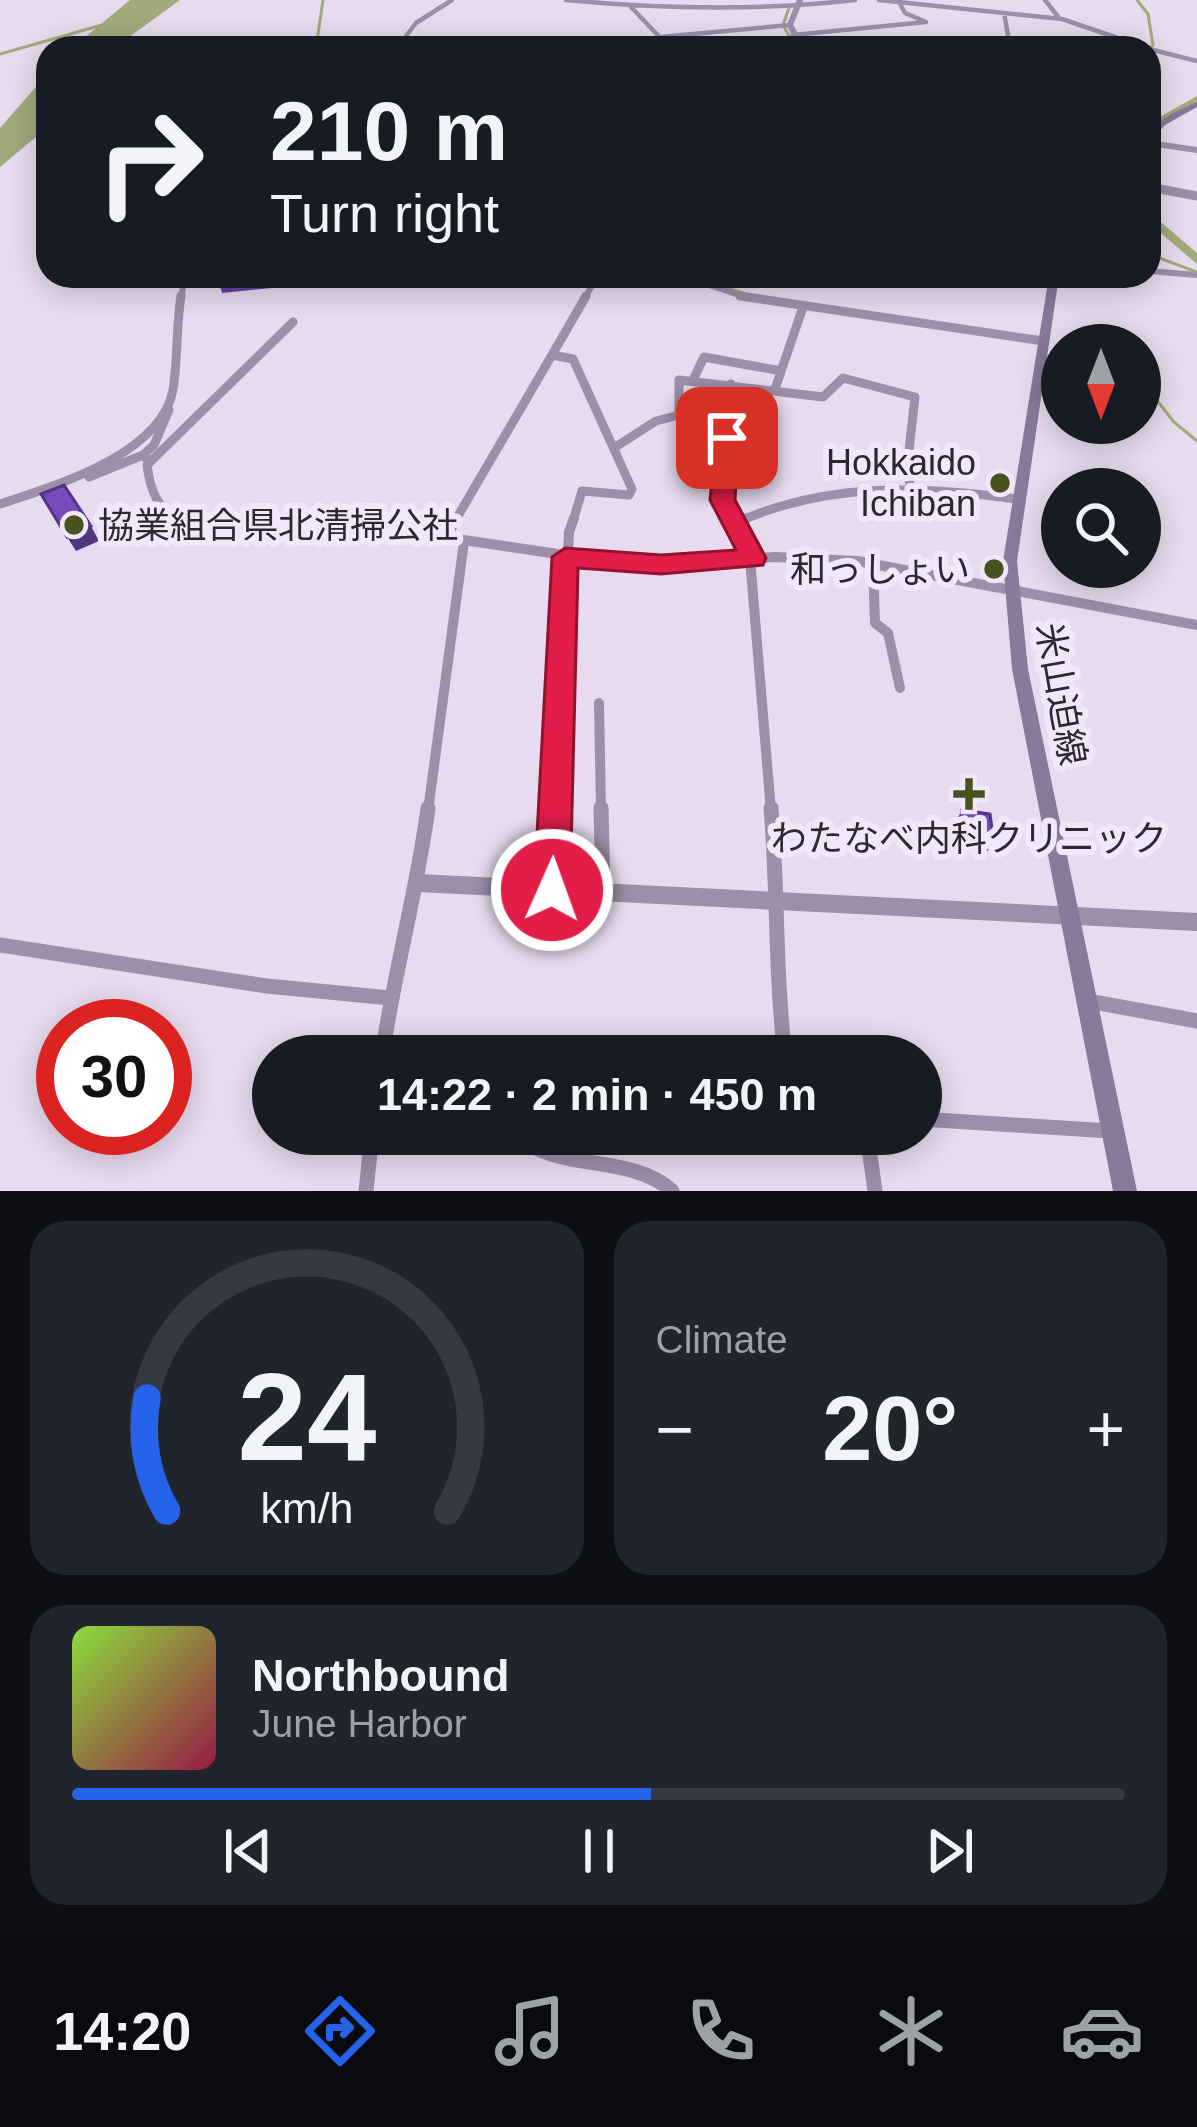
<!DOCTYPE html>
<meta charset="utf-8">
<style>
:root{--surface:#171b24;--page:#20242c;--text:#f1f3f6;--muted:#9ea1a6;--line:#363941;--accent:#2563eb}
body{margin:0;font-family:Helvetica,"Noto Sans JP",sans-serif;background:var(--page);color:var(--text);height:100vh;display:flex;flex-direction:column;font-size:45px;white-space:nowrap}
*{box-sizing:border-box;margin:0}
p{font-size:39px;color:var(--muted)}
.icon{flex:none;width:66px;height:66px;fill:none;stroke:currentColor;stroke-width:2;stroke-linecap:round;stroke-linejoin:round}
.map{position:relative;height:1191px;overflow:hidden}
.details{display:flex;flex-direction:column;gap:30px;padding:30px;background:#0d0f14;flex:1}
.details>*{flex:none}
.top-card{position:absolute;left:36px;top:36px;width:1125px;height:252px;border-radius:36px;box-shadow:0 6px 30px #0003;background:#171b24;color:var(--text);overflow:hidden}
.needle{width:78px;rotate:180deg}
.buttons{position:absolute;left:1041px;top:324px;display:grid;gap:24px}
.buttons a{display:grid;place-items:center;width:120px;height:120px;border-radius:50%;background:var(--surface);box-shadow:0 6px 30px #0003;font-size:60px}
.speed{position:absolute;left:36px;top:999px;display:flex;gap:24px;font-size:60px;font-weight:700;text-align:center}
.speed>*{display:grid;place-content:center;width:156px;height:156px;border-radius:50%;background:var(--surface);box-shadow:0 6px 30px #0003;line-height:1}
.speed .limit{border:18px solid #d22;background:#fff;color:#111}
.pin{position:absolute;display:grid;place-items:center;width:102px;height:102px;color:#fff;margin:-51px;border-radius:24px;box-shadow:0 6px 18px #0006}
.me{position:absolute;width:132px;margin:-66px;rotate:2deg;stroke-linejoin:round;filter:drop-shadow(0 0 9px #0008)}
.turn{display:flex;align-items:center;gap:42px;height:252px;padding:0 36px;font-size:54px}
.turn .icon{width:156px;height:156px;stroke-width:2.5}
.turn b{display:block;font-size:84px;line-height:102px}
.big{font-size:90px;font-weight:800;line-height:1.1}
.details .card{flex:1;display:flex;flex-direction:column;justify-content:center;gap:18px;min-width:0;padding:0 42px;border-radius:36px;background:var(--page)}
.details .dial{align-items:center;gap:0}
.dial svg{height:312px;overflow:visible;fill:none;stroke:var(--line);stroke-width:7;stroke-linecap:round;text-anchor:middle}
.dial text{fill:var(--text);stroke:none}
.song{display:flex;align-items:center;gap:36px}
.cover{width:144px;height:144px;border-radius:18px;background:linear-gradient(135deg,hsl(90 70% 55%),hsl(340 70% 35%))}
.played{height:12px;border-radius:6px;background:linear-gradient(90deg,var(--accent) 55%,var(--line) 55%)}
.keys{display:flex;justify-content:space-around;direction:ltr}
.heat{display:flex;justify-content:space-between;align-items:center;font-size:66px;direction:ltr}
.details .tiles{flex:1;display:grid;gap:30px;grid-template-columns:1fr 1fr}
.card:last-child{grid-column:span 2}
.trip{position:absolute;left:252px;top:1035px;width:690px;height:120px;border-radius:60px;background:var(--surface);box-shadow:0 6px 30px #0003;font-weight:800;line-height:120px;text-align:center}
.tab-bar{display:flex;height:192px;justify-content:space-around;align-items:center;background:#090b0e;color:var(--muted)}
.tab-bar .icon{width:84px;height:84px}
.tab-bar .on{color:var(--accent)}
.tab-bar b{font-size:54px;color:var(--text)}
.map>svg:first-child{display:block}
</style>
<div class="map">
<svg width="1197" height="1191" viewBox="0 0 1197 1191">
<rect width="100%" height="100%" fill="#e8dbef"/>
<path fill="#a2aa7c" d="M 130,0 L 180,0 L 114,48 L 72,48 Z
M 48,73 L 48,127 L 0,167 L 0,128 Z"/>
<g fill="none" stroke-linecap="round" stroke-linejoin="round">
<path stroke="#a2aa7c" stroke-width="3" d="M 1137,0 L 1148,14 L 1153,45 L 1149,50
M 789,8 L 783,25 L 796,48
M 316,48 L 323,0
M 0,54 L 102,25
M 1149,254 L 1197,272
M 691,276 L 743,293
M 1140,379 L 1174,422 L 1197,441"/>
<path fill="#a2aa7c" fill-rule="evenodd" d="M 1197,96 L 1197,104 L 1149,131 L 1149,123 Z
M 1149,212 L 1197,253 L 1197,264 L 1149,223 Z"/>
<path stroke="#9e8ea9" stroke-width="4.5" d="M 566,0 C 662,9 759,11 855,0
M 879,0 L 1062,19 L 1147,48
M 1045,0 L 1059,18
M 631,7 L 670,48
M 793,35 L 926,22 L 905,13 L 899,2
M 660,37 L 790,25
M 397,48 L 416,23 L 452,0
M 1003,48 L 1008,35 L 1004,13
M 1149,49 L 1197,61"/>
<path stroke="#9e8ea9" stroke-width="6" d="M 1149,143 L 1197,150
M 1149,271 L 1197,275
M 682,276 L 751,299
M 181,299 L 185,276
M 584,299 L 598,276"/>
<path stroke="#9e8ea9" stroke-width="9" d="M 740,296 L 1043,341
M 693,380 L 704,357 L 781,371
M 731,384 L 722,500 L 734,521
M 775,389 L 803,307
M 614,448 L 656,421 L 679,415 L 679,380 L 823,397 L 843,378 L 915,397 L 908,459 L 910,489
M 148,460 L 143,455 L 154,445 L 169,410
M 89,477 L 143,455
M 0,504 C 54,486 161,455 173,390 C 178,359 176,327 181,296
M 179,521 C 157,509 150,489 147,465 L 293,322
M 455,521 L 552,355
M 573,521 L 582,491 L 629,495 L 632,489 L 573,359 L 552,355 L 586,296
M 740,521 C 830,482 921,486 1017,499"/>
<path stroke="#9e8ea9" stroke-width="10" d="M 173,518 L 197,530 L 396,530 L 632,565 L 775,557 L 857,561 L 1197,625
M 732,518 L 735,523
M 747,518 L 735,523 L 753,558
M 446,537 L 457,518
M 750,558 L 771,811
M 873,564 L 875,623 L 888,633 L 900,688
M 599,703 L 601,811
M 428,811 L 464,542
M 556,811 L 569,532 L 574,518"/>
<path stroke="#9e8ea9" stroke-width="15" d="M 601,808 L 603,891
M 771,808 C 778,891 775,974 785,1056
M 552,890 L 556,808
M 0,945 L 267,986 L 390,998
M 1088,1001 L 1197,1021
M 382,1056 C 394,973 417,892 428,808
M 921,1119 L 1110,1131
M 535,1134 L 538,1149 C 580,1168 637,1159 672,1191
M 867,1134 L 875,1191
M 366,1191 L 372,1134"/>
<path stroke="#9e8ea9" stroke-width="6" d="M 800,0 L 790,25 L 802,48"/>
<path stroke="#9e8ea9" stroke-width="9" d="M 1149,187 L 1197,196"/>
<path stroke="#9e8ea9" stroke-width="18" d="M 418,883 L 1197,922"/>
<path fill="#89799a" fill-rule="evenodd" d="M 1197,102 L 1197,107 L 1165,125 L 1149,143 C 1151,120 1177,111 1197,102 Z
M 1049,276 L 1059,276 L 1017,561 L 1028,669 L 1137,1191 L 1113,1191 L 1012,669 L 1003,561 Z"/>
</g>
<path fill="#6541a2" d="M 217,276 L 272,276 L 272,288 L 222,293 Z
M 962,810 L 994,843 L 988,851 L 960,847 L 957,819 Z"/>
<path fill="#533584" d="M 91,526 L 99,541 L 76,551 L 67,537 Z"/>
<path fill="#764cbc" stroke="#533584" stroke-width="3" d="M 64,485 L 91,526 L 67,537 L 41,494 Z
M 962,810 L 990,814 L 994,843 L 966,838 Z"/>
<path fill="#e11d48" stroke="#92132f" stroke-width="3" d="M 727,431 L 739,438 L 735,500 L 766,558 L 763,565 L 661,574 L 578,568 L 570,890 L 564,901 L 552,906 L 540,901 L 534,890 L 552,557 L 565,548 L 661,555 L 736,550 L 710,500 L 716,438 Z"/>
<g fill="#485220" stroke="#f2e7f8" stroke-width="4.5">
<circle cx="1000" cy="483" r="12"/>
<circle cx="74" cy="525" r="12"/>
<circle cx="994" cy="569" r="12"/>
<path d="M963 776h12v12h12v12h-12v12h-12v-12h-12v-12h12z"/>
</g>
<g text-anchor="middle" dominant-baseline="central" stroke-width="12" stroke-linejoin="round" paint-order="stroke">
<g font-size="36" fill="#2d2734" stroke="#f2e7f8" text-anchor="end">
<text x="976" y="462">Hokkaido<tspan x="976" dy="41">Ichiban</tspan></text>
<text x="98" y="525" text-anchor="start">協業組合県北清掃公社</text>
<text x="970" y="569">和っしょい</text>
<text x="969" y="838" text-anchor="middle">わたなべ内科クリニック</text>
</g>
<g font-size="36" fill="#2d2734" stroke="#f2e7f8">
<text transform="translate(1061 694) rotate(80)">米山迫線</text>
</g>
</g>
</svg>
<div class="buttons">
<a><svg class="needle" viewBox="-14 -14 28 28"><path d="M0-13l5 13h-10z" fill="#e53935"/><path d="M0 13l5-13h-10z" fill="#9ea1a6"/></svg></a>
<a><svg class="icon" aria-label="search" viewBox="0 0 24 24"><circle cx="10" cy="10" r="6"/><path d="M15 15l6 6"/></svg></a>
</div>
<div class="speed"><div class="limit">30</div></div>
<div class="pin" style="left:727px;top:438px;background:#d93025"><svg class="icon" aria-label="arrive" viewBox="0 0 24 24"><path d="M6 21V4h12l-3 4 3 4H6"/></svg></div>
<svg class="me" style="left:552px;top:890px" viewBox="-20 -20 40 40"><circle r="17" fill="#e11d48" stroke="#fff" stroke-width="3"/><path d="M0-11L8 9 0 5-8 9z" fill="#fff"/></svg>
<div class="trip">14:22 · 2 min · 450 m</div>
<div class="top-card">
<div class="turn"><svg class="icon" aria-label="right" viewBox="0 0 24 24"><path d="M7 20v-9h11M14 6l5 5-5 5"/></svg><div><b>210 m</b>Turn right</div></div>
</div>
</div>
<section class="details">
<div class="tiles">
<div class="card dial"><svg viewBox="0 0 100 80">
<path d="M14 69A42 42 0 1 1 86 69"/>
<path d="M14 69A42 42 0 0 1 9 40" stroke="#2563eb"/>
<text x="50" y="56" font-size="32" font-weight="700">24</text>
<text x="50" y="72" font-size="11">km/h</text>
</svg></div>
<div class="card"><p>Climate</p>
<div class="heat"><a>−</a><b class="big">20°</b><a>+</a></div>
</div>
<div class="card">
<div class="song"><i class="cover"></i><div><b>Northbound</b><p>June Harbor</p></div></div>
<div class="played"></div>
<div class="keys"><svg class="icon" aria-label="previous" viewBox="0 0 24 24"><path d="M18 5L8 12l10 7zM5 5v14"/></svg><svg class="icon" aria-label="pause" viewBox="0 0 24 24"><path d="M8 5v14M16 5v14"/></svg><svg class="icon" aria-label="next" viewBox="0 0 24 24"><path d="M6 5l10 7-10 7zM19 5v14"/></svg></div>
</div>
</div>
</section>
<nav class="tab-bar">
<b>14:20</b>
<svg class="icon on" aria-label="directions" viewBox="0 0 24 24"><path d="M12 3l9 9-9 9-9-9zM9 14v-3h6M13 9l2 2-2 2"/></svg>
<svg class="icon" aria-label="music" viewBox="0 0 24 24"><path d="M9 18V5l10-2v13"/><circle cx="6" cy="18" r="3"/><circle cx="16" cy="16" r="3"/></svg>
<svg class="icon" aria-label="phone" viewBox="0 0 24 24"><path d="M5 4h4l2 5-3 2q2 4 5 5l2-3 5 2v4C11 20 4 13 5 4z"/></svg>
<svg class="icon" aria-label="climate" viewBox="0 0 24 24"><path d="M12 3v18M4 7l16 10M4 17L20 7"/></svg>
<svg class="icon" aria-label="car" viewBox="0 0 24 24"><path d="M5 17H2v-5l4-1 3-4h7l3 4 3 1v5h-3M9 17h6M6 11h13"/><circle cx="7" cy="17" r="2"/><circle cx="17" cy="17" r="2"/></svg>
</nav>
